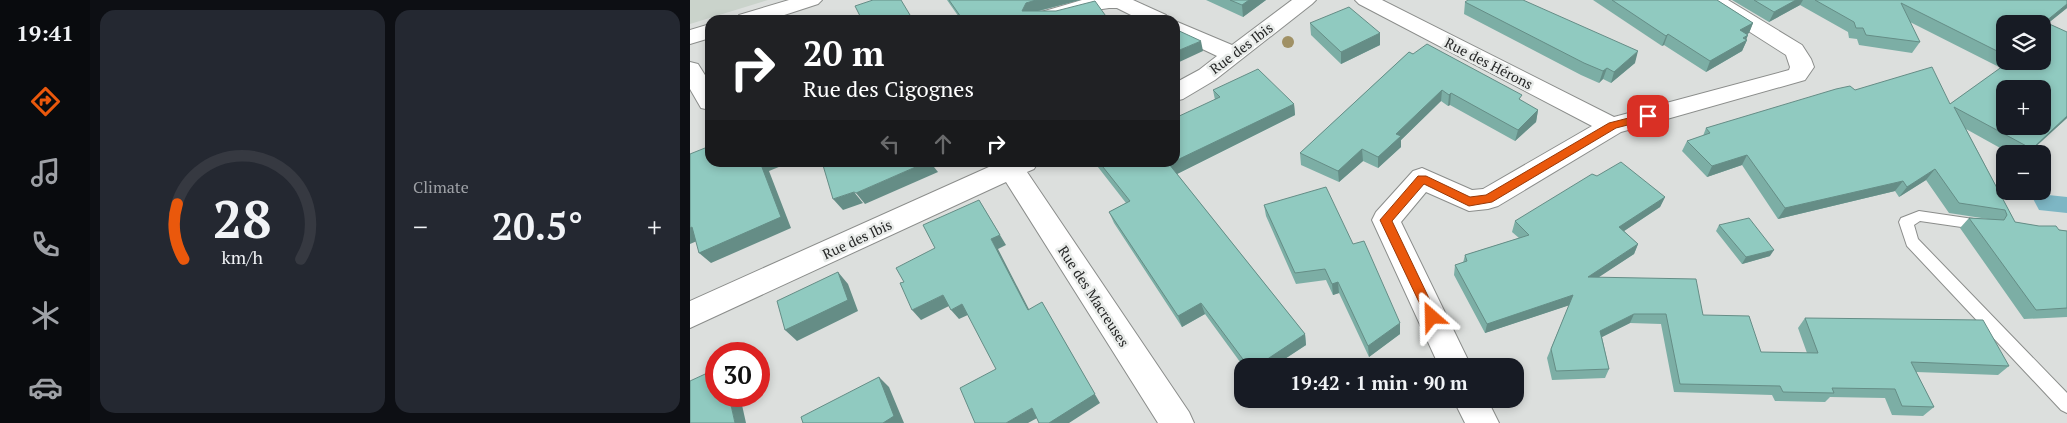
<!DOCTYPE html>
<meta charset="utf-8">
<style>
:root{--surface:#171b24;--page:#242831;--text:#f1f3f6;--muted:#9ea1a6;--line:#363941;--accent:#ea580c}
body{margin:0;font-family:"PT Serif",serif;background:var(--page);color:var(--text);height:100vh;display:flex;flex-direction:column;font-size:19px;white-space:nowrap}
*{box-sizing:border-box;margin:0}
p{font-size:16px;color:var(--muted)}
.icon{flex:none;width:28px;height:28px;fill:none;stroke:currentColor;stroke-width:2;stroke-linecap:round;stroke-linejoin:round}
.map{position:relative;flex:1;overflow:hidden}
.panel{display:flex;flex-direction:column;gap:10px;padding:10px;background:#0d0f14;width:600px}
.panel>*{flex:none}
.top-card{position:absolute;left:15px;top:15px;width:475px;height:152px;border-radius:15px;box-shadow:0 2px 8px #0003;background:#202124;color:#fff;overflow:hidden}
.tools{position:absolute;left:1306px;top:15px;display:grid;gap:10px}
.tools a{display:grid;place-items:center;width:55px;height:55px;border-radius:10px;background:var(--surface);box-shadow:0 2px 8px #0003;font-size:25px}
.speed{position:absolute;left:15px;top:342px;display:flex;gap:10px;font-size:25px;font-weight:700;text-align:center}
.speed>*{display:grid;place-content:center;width:65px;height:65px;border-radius:50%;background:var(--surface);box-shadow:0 2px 8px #0003;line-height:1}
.speed .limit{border:8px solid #d22;background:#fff;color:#111}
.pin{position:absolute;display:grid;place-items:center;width:42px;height:42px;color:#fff;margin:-21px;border-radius:10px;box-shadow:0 2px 8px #0006}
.me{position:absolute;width:55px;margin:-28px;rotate:335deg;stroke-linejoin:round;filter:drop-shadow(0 0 4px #0008)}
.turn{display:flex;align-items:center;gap:18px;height:105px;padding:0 15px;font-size:22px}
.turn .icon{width:65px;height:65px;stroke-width:2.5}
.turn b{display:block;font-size:35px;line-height:42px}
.lanes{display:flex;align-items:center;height:48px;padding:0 15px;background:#0003;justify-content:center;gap:25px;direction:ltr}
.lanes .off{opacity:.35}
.big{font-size:38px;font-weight:700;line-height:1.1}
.panel .card{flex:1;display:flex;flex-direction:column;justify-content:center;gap:8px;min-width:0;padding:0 18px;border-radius:15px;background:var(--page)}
.panel .dial{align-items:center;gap:0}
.dial svg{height:130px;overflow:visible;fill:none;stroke:var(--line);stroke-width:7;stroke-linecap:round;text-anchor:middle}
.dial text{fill:var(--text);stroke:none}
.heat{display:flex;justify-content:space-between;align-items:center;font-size:28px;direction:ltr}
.panel .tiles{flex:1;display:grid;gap:10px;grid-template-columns:repeat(2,1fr)}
.trip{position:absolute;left:544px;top:358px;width:290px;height:50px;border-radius:15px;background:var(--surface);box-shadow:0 2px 8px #0003;font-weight:700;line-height:50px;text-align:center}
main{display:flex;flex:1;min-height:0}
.tab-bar{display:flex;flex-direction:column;width:90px;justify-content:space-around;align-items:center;background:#090b0e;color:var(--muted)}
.tab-bar .icon{width:35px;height:35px}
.tab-bar .active{color:var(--accent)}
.tab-bar b{font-size:22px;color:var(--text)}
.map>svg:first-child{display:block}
</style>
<main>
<nav class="tab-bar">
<b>19:41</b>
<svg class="icon active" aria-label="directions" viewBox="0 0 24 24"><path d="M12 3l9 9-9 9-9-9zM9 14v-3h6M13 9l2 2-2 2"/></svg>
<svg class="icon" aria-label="music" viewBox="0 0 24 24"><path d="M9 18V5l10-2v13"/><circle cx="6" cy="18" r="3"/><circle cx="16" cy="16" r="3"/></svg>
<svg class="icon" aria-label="phone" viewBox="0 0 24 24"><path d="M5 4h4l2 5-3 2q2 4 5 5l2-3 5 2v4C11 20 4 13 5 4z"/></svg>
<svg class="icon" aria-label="climate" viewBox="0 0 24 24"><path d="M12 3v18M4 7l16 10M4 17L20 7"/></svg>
<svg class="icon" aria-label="car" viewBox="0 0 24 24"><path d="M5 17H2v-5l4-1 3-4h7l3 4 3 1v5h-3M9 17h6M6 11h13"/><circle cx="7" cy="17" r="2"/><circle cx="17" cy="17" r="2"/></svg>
</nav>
<section class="panel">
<div class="tiles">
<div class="card dial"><svg viewBox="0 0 100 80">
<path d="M14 69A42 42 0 1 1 86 69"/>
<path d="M14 69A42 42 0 0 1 10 35" stroke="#ea580c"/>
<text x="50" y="56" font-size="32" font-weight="700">28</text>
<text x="50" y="72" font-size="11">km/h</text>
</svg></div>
<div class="card"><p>Climate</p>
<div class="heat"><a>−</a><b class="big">20.5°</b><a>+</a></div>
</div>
</div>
</section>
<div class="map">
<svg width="1377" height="423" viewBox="0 0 1377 423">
<rect width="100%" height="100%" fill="#dcdfdd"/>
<path fill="#cad3cb" d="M 0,0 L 78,0 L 0,24 Z"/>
<path fill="#7db6c4" d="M 1340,193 L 1377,197 L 1377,213 L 1349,210 Z"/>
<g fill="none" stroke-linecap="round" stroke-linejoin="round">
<defs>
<path id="service" d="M 1229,211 L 1297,221 L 1299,225 L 1297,229 L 1292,230 L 1230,221 L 1224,225 L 1228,239 L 1377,393 L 1377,413 L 1371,410 L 1217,246 L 1209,222 L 1211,218 Z"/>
<path id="minor" d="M 99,0 L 132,0 L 128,4 L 79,20 L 46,20 L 49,15 Z
M 392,0 L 443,0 L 476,15 L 479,20 L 451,20 L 427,8 L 419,8 L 399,11 L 370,20 L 338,20 L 341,15 Z
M 602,0 L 626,0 L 622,4 L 525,80 L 493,99 L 485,101 L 485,83 L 509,70 L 527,56 L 485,36 L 485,21 L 542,45 Z
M 665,0 L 692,0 L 924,117 L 1099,70 L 1100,67 L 1096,55 L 1016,4 L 1012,0 L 1038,0 L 1112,45 L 1121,59 L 1124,67 L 1115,80 L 931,132 L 808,206 L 798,209 L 779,211 L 736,192 L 711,222 L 781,366 L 749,366 L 682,220 L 686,212 L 723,171 L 732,168 L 782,190 L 793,189 L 902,126 L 669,4 Z
M 20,24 L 20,38 L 0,44 L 0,30 Z
M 0,62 L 8,64 L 20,83 L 20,110 L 11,108 L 0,89 Z
M 310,162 L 348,162 L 344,169 L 337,172 L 499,412 L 504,423 L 468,423 L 316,182 L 0,328 L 0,301 Z
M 763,399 L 797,399 L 809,423 L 775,423 Z"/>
</defs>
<use href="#service" stroke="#8b8d8b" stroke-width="2"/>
<use href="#minor" stroke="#8b8d8b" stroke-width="2"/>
<use href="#service" fill="#fff" fill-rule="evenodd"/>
<use href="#minor" fill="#fff" fill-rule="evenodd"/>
</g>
<circle fill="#a09165" cx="598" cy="42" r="6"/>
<path fill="#7caea5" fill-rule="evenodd" d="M 257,0 L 390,0 L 349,11 L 424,20 L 271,20 Z
M 516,0 L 576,0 L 553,17 Z
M 903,0 L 1027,0 L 1063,23 L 1059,33 L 1057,34 L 1058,35 L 1056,40 L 1057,40 L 1052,51 L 1016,72 L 974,45 L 972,46 Z
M 1042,0 L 1377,0 L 1377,8 L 1357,24 L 1377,118 L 1338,154 L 1321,154 L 1276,129 L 1325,222 L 1377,231 L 1377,317 L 1334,319 L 1270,228 L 1279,218 L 1298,219 L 1259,213 L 1236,180 L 1209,197 L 1205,191 L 1088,219 L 1052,165 L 1017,177 L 992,151 L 997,141 L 1013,136 L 1016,128 L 1165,90 L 1260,104 L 1311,68 L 1220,22 L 1230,42 L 1222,53 L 1169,45 L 1167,39 L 1159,38 L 1158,32 L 1110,5 L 1079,22 ZM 1315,24 L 1352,61 L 1315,61 Z
M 775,2 L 945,63 L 921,83 L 913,79 L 909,83 L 891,75 L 774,14 Z
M 620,23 L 690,33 L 690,45 L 651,64 L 621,35 Z
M 719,52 L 831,101 L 848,110 L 846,122 L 825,141 L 760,105 L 758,106 L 751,101 L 711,140 L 711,147 L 688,168 L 673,161 L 649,182 L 611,165 L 610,153 Z
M 523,90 L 604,104 L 605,115 L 487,174 L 615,334 L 616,345 L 584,366 L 553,366 L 515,314 L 492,327 L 424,223 L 419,212 L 436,203 L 404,162 L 485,162 L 525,100 Z
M 907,176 L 975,197 L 970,207 L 934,231 L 948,244 L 944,254 L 908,277 L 1013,315 L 1071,352 L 1117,353 L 1108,328 L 1115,318 L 1319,366 L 1308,375 L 1226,372 L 1244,407 L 1233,416 L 1202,415 L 1195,398 L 1140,397 L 1135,402 L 1085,401 L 1082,395 L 984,392 L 971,324 L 940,323 L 912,337 L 919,369 L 915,378 L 862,380 L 857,358 L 879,305 L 795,333 L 764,275 L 765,265 L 773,263 L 775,255 L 829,238 L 822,232 L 825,221 Z
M 574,205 L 663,244 L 710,334 L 679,357 L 649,293 L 643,295 L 636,280 L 606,284 L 576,216 Z
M 1029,225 L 1080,256 L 1052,264 L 1026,231 Z"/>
<path fill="#658d86" d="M 346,0 L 390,0 L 340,13 L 332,11 L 336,3 Z
M 559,0 L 576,0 L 553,17 L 552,5 Z
M 1106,0 L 1113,0 L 1110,5 L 1079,22 L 1084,12 Z
M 1377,4 L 1377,8 L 1352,28 L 1355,22 Z
M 1063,23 L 1059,33 L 1045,41 L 1050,30 Z
M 690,33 L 690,45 L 651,64 L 651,52 Z
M 978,34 L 974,45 L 972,46 L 976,36 Z
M 1058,35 L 1055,42 L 1057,40 L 1052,51 L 1016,72 L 1020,61 Z
M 511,41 L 513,51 L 485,64 L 485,52 Z
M 948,51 L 945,63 L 921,83 L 924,72 Z
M 917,68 L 913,79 L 909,83 L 913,71 Z
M 752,90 L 751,101 L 711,140 L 711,147 L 688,168 L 688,157 L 706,134 Z
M 761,93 L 760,105 L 758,106 L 759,95 Z
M 604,104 L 605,115 L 483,176 L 479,164 L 483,162 L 485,162 L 485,161 Z
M 848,110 L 846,122 L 825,141 L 828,130 Z
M 1377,116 L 1377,118 L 1337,154 L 1342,149 Z
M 672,149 L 673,161 L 649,182 L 648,171 Z
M 1057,155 L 1052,165 L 1017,177 L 1022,166 Z
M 70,162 L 101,162 L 79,171 L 101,228 L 21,263 L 9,253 Z
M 237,162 L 254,162 L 244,167 L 248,172 L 175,204 L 166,193 Z
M 1245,169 L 1236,180 L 1209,197 L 1217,187 Z
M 1213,181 L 1205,191 L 1088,219 L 1095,208 Z
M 164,192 L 173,203 L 153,210 L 143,199 Z
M 975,197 L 970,207 L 925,237 L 929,227 Z
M 289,200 L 316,245 L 308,249 L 344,319 L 338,310 L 301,239 Z
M 2,227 L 14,238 L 0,244 L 0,228 Z
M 948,244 L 944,254 L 894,287 L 898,277 Z
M 1084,250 L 1080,256 L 1052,264 L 1056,257 Z
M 148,272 L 158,284 L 168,311 L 107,341 L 95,330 Z
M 648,282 L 649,293 L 643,295 L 642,284 Z
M 253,295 L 261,305 L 231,320 L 222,310 Z
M 883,295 L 880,305 L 795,333 L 797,324 Z
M 352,302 L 410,403 L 379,423 L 359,423 Z
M 511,303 L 515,314 L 492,327 L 488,316 Z
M 272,304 L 280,314 L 269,319 L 261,310 Z
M 944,314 L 940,323 L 906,340 L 910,331 Z
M 710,323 L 710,334 L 679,357 L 678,346 Z
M 615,334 L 616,345 L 584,366 L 567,366 Z
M 189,377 L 199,387 L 214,423 L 193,423 Z
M 39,396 L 50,396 L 56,423 L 45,423 Z
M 342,408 L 349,417 L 338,423 L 316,423 Z"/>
<path fill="#90cac0" stroke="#658d86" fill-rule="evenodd" d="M 183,0 L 211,0 L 223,20 L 172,20 L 165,6 Z
M 259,0 L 346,0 L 336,3 L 332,11 L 366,11 L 405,1 L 418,19 L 421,17 L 424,20 L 273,20 Z
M 540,0 L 559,0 L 552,5 Z
M 778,0 L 833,0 L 948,51 L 924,72 L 917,68 L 913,71 L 894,63 L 775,2 Z
M 922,0 L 1027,0 L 1063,23 L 1050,30 L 1058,35 L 1053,38 L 1057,40 L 1020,61 L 978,34 L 976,36 Z
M 1064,0 L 1106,0 L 1084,12 Z
M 1125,0 L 1377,0 L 1377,4 L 1355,22 L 1377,32 L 1377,116 L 1342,149 L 1264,107 L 1325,222 L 1349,226 L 1366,226 L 1369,230 L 1377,231 L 1377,308 L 1346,310 L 1279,218 L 1314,220 L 1317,215 L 1315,210 L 1269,203 L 1245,169 L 1217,187 L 1213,181 L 1095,208 L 1057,155 L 1022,166 L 997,141 L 1020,133 L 1016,128 L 1146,89 L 1160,86 L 1165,90 L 1242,67 L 1260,104 L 1320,61 L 1352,61 L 1352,24 L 1315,24 L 1315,55 L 1211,3 L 1230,42 L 1176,35 L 1173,28 L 1166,28 L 1164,22 ZM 1315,89 L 1352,89 L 1352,126 L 1315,126 Z
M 659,7 L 690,33 L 651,52 L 620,23 Z
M 485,29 L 511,41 L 485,52 Z
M 737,44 L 832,95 L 829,99 L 848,110 L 828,130 L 761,93 L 759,95 L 752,90 L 706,134 L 711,136 L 688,157 L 672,149 L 648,171 L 610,153 L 719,52 L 723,54 Z
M 568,69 L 604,104 L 485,161 L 485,118 L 530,97 L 523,90 Z
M 20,146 L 20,162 L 70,162 L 91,217 L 9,253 L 2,227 L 0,228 L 0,154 Z
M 132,162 L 237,162 L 166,193 L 164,192 L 143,199 Z
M 409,162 L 483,162 L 479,164 L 615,334 L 567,366 L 558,366 L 511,303 L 488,316 L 419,212 L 440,201 Z
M 931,162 L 975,197 L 929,227 L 948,244 L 898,277 L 1006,279 L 1013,315 L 1059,316 L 1071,352 L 1128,353 L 1115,318 L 1293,320 L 1319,366 L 1221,362 L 1244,407 L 1212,406 L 1205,389 L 1142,388 L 1144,393 L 1093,392 L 1090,386 L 990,384 L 976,314 L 944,314 L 910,331 L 919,369 L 866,371 L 861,349 L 883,295 L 797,324 L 765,265 L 777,261 L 775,255 L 839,235 L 825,221 L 902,174 L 907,176 Z
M 636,187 L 663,244 L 674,241 L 710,323 L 678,346 L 648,282 L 642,284 L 635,269 L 605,273 L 574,205 Z
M 289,200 L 310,235 L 301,239 L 338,310 L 352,302 L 405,394 L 359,423 L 349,423 L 342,408 L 316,423 L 285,423 L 270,388 L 306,369 L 272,304 L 261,310 L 253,295 L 222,310 L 210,283 L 214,282 L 206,268 L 245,248 L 233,225 Z
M 1059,218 L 1084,250 L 1056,257 L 1029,225 Z
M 148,272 L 158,300 L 95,330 L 87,301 Z
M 26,369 L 26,396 L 39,396 L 45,423 L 0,423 L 0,381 Z
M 189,377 L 204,416 L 193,423 L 113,423 L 111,417 Z"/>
<path fill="#ea580c" stroke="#983908" d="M 958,113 L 963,116 L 961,119 L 926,128 L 802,202 L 779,206 L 734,184 L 702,221 L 748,317 L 746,321 L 742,323 L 738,321 L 690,220 L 728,176 L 736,176 L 780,197 L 796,195 L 919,123 Z"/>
<g text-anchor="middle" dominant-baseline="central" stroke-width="5" stroke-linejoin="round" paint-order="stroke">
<g font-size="14" fill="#262727" stroke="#e9ecea">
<text transform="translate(551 48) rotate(-37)">Rue des Ibis</text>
<text transform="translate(799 63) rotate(27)">Rue des Hérons</text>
<text transform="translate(167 239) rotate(-25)">Rue des Ibis</text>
<text transform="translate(404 296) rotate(57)">Rue des Macreuses</text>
</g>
</g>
</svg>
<div class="tools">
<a><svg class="icon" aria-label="layers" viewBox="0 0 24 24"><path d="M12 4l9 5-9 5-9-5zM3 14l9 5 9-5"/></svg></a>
<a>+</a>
<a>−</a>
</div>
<div class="speed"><div class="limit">30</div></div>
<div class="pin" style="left:958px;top:116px;background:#d93025"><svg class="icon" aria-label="arrive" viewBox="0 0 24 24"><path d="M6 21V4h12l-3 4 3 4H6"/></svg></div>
<svg class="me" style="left:742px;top:317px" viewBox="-20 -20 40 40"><path d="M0-17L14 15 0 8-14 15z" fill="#ea580c" stroke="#fff" stroke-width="4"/></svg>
<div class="trip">19:42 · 1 min · 90 m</div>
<div class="top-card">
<div class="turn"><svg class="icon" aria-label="right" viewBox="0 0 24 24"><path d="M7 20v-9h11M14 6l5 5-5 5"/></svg><div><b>20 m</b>Rue des Cigognes</div></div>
<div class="lanes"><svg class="icon off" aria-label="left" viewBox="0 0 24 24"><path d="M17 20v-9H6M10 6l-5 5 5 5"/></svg><svg class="icon off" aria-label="ahead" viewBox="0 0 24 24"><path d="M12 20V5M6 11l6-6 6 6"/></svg><svg class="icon" aria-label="right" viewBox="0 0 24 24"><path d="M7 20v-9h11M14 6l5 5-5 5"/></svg></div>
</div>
</div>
</main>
